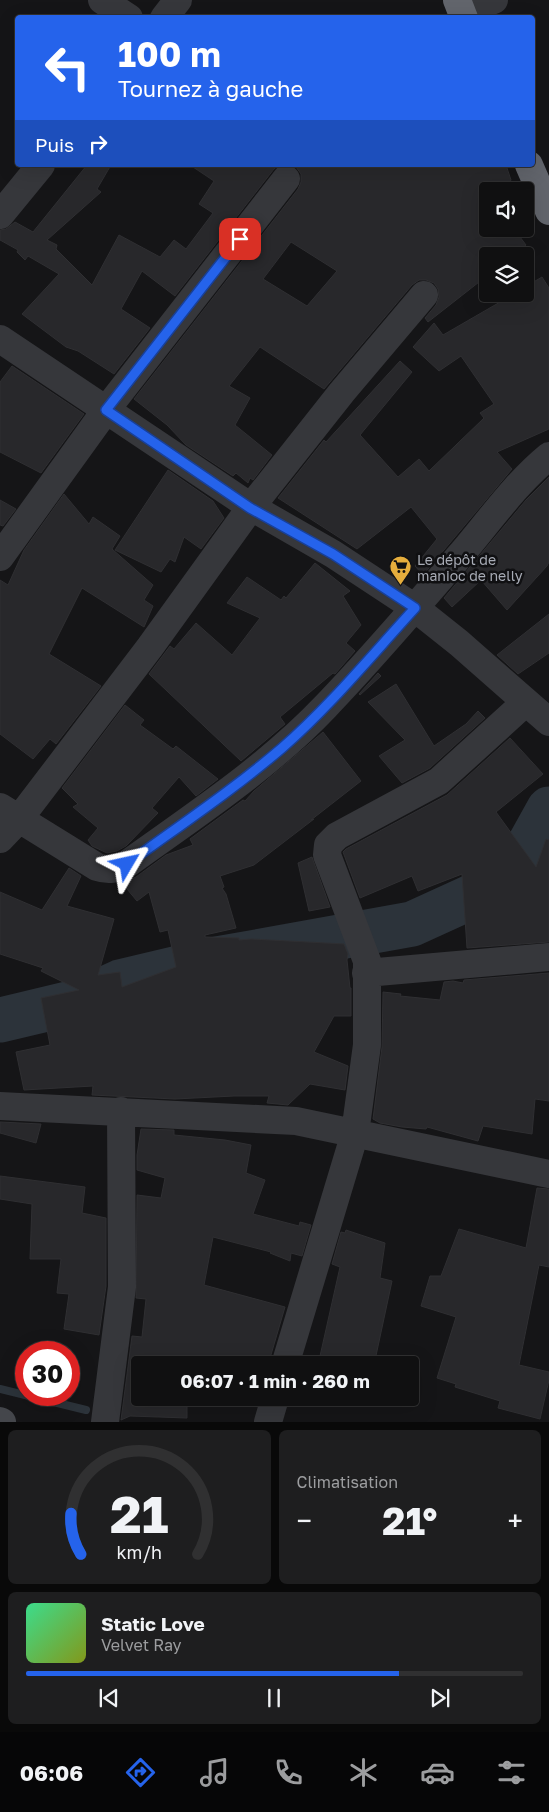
<!DOCTYPE html>
<html lang="fr">
<meta charset="utf-8">
<style>
:root{--surface:#101011;--page:#1e1e1f;--text:#f1f3f6;--muted:#9c9d9f;--line:#303031;--accent:#2563eb}
body{margin:0;font-family:"Golos Text",sans-serif;background:var(--page);color:var(--text);height:100vh;display:flex;flex-direction:column;font-size:19px;white-space:nowrap}
*{box-sizing:border-box;margin:0}
p{font-size:16px;color:var(--muted)}
.icon{flex:none;width:28px;height:28px;fill:none;stroke:currentColor;stroke-width:2;stroke-linecap:round;stroke-linejoin:round}
.map{position:relative;height:1422px;overflow:hidden}
.sheet{display:flex;flex-direction:column;gap:8px;padding:8px;background:#090909;flex:1}
.sheet>*{flex:none}
.guide{position:absolute;left:15px;top:15px;width:520px;height:152px;border-radius:5px;box-shadow:0 5px 20px #0002,0 0 0 1px var(--line);background:#2563eb;color:#fff;overflow:hidden}
.buttons{position:absolute;left:479px;top:182px;display:grid;gap:10px}
.buttons a{display:grid;place-items:center;width:55px;height:55px;border-radius:5px;background:var(--surface);box-shadow:0 5px 20px #0002,0 0 0 1px var(--line);font-size:25px}
.speed{position:absolute;left:15px;top:1341px;display:flex;gap:10px;font-size:25px;font-weight:700;text-align:center}
.speed>*{display:grid;place-content:center;width:65px;height:65px;border-radius:50%;background:var(--surface);box-shadow:0 5px 20px #0002,0 0 0 1px var(--line);line-height:1}
.speed .limit{border:8px solid #d22;background:#fff;color:#111}
.pin{position:absolute;display:grid;place-items:center;width:42px;height:42px;color:#fff;margin:-21px;border-radius:10px;box-shadow:0 2px 8px #0006}
.me{position:absolute;width:55px;margin:-28px;rotate:54deg;stroke-linejoin:round;filter:drop-shadow(0 0 4px #0008)}
.turn{display:flex;align-items:center;gap:18px;height:105px;padding:0 20px;font-size:22px}
.turn .icon{width:65px;height:65px;stroke-width:2.5}
.turn b{display:block;font-size:35px;line-height:42px}
.then{display:flex;align-items:center;height:48px;padding:0 20px;background:#0003;gap:10px;font-size:19px}
.big{font-size:38px;font-weight:700;line-height:1.1}
.sheet .card{flex:1;display:flex;flex-direction:column;justify-content:center;gap:8px;min-width:0;padding:0 18px;border-radius:8px;background:var(--page)}
.sheet .dial{align-items:center;gap:0}
.dial svg{height:130px;overflow:visible;fill:none;stroke:var(--line);stroke-width:7;stroke-linecap:round;text-anchor:middle}
.dial text{fill:var(--text);stroke:none}
.song{display:flex;align-items:center;gap:15px}
.cover{width:60px;height:60px;border-radius:8px;background:linear-gradient(135deg,hsl(150 70% 55%),hsl(70 70% 35%))}
.played{height:5px;border-radius:2px;background:linear-gradient(90deg,var(--accent) 75%,var(--line) 75%)}
.keys{display:flex;justify-content:space-around;direction:ltr}
.heat{display:flex;justify-content:space-between;align-items:center;font-size:28px;direction:ltr}
.sheet .tiles{flex:1;display:grid;gap:8px;grid-template-columns:1fr 1fr}
.card:last-child{grid-column:span 2}
.trip{position:absolute;left:131px;top:1356px;width:288px;height:50px;border-radius:5px;background:var(--surface);box-shadow:0 5px 20px #0002,0 0 0 1px var(--line);font-weight:700;line-height:50px;text-align:center}
.dock{display:flex;height:80px;justify-content:space-around;align-items:center;background:#060607;color:var(--muted)}
.dock .icon{width:35px;height:35px}
.dock .selected{color:var(--accent)}
.dock b{font-size:22px;color:var(--text)}
.map>svg:first-child{display:block}
</style>
<div class="map">
<svg width="549" height="1422" viewBox="0 0 549 1422">
<rect width="100%" height="100%" fill="#151517"/>
<g fill="none" stroke-linecap="round" stroke-linejoin="round">
<path stroke="#2c333a" stroke-width="8" d="M 0,1389 L 86,1410"/>
<path stroke="#2c333a" stroke-width="45" d="M 0,1020 L 76,1002 L 120,982 L 217,959 L 412,924 L 480,893 L 529,845 L 549,809"/>
</g>
<path fill="#28282b" stroke="#2f2f32" fill-rule="evenodd" d="M 87,165 L 111,165 L 97,189 L 101,192 L 47,240 L 57,245 L 56,249 L 92,285 L 119,235 L 160,257 L 174,240 L 186,249 L 213,213 L 199,204 L 214,181 L 190,165 L 279,165 L 274,169 L 175,296 L 142,271 L 121,309 L 150,328 L 114,374 L 78,351 L 66,347 L 22,314 L 59,274 L 28,256 L 25,260 L 17,252 L 18,250 L 0,240 L 0,230 L 6,229 L 15,222 L 33,232 Z
M 292,165 L 506,165 L 511,180 L 504,191 L 488,191 L 488,215 L 478,229 L 514,229 L 526,245 L 512,256 L 488,256 L 488,275 L 428,322 L 425,318 L 436,305 L 439,297 L 438,289 L 434,283 L 426,280 L 419,280 L 412,285 L 324,389 L 260,347 L 229,386 L 250,398 L 235,425 L 272,455 L 253,480 L 250,478 L 248,483 L 236,473 L 233,476 L 186,445 L 167,425 L 134,399 L 298,189 L 301,182 L 301,174 L 296,167 ZM 291,242 L 337,271 L 307,306 L 263,279 Z
M 542,277 L 549,288 L 549,429 L 497,452 L 512,469 L 423,575 L 415,566 L 437,539 L 411,507 L 357,549 L 278,498 L 324,440 L 326,442 L 400,361 L 412,372 L 360,435 L 398,477 L 419,459 L 429,471 L 484,418 L 480,413 L 494,404 L 461,356 L 439,371 L 413,347 L 434,323 L 443,335 L 514,294 L 525,294 L 525,287 Z
M 12,366 L 84,414 L 41,473 L 0,452 L 0,382 Z
M 168,470 L 213,501 L 224,518 L 201,549 L 184,537 L 175,562 L 170,559 L 161,572 L 115,550 Z
M 549,477 L 549,562 L 547,566 L 507,610 L 481,580 L 452,607 L 444,598 L 526,500 Z
M 64,494 L 89,524 L 93,517 L 120,536 L 112,549 L 153,585 L 144,600 L 153,606 L 144,627 L 82,588 L 49,654 L 101,686 L 56,744 L 50,739 L 33,759 L 0,734 L 0,580 L 8,585 L 24,550 Z
M 0,500 L 16,509 L 3,526 L 0,525 Z
M 315,563 L 350,591 L 343,596 L 361,625 L 346,643 L 355,651 L 335,674 L 333,673 L 280,717 L 285,724 L 241,761 L 149,674 L 170,646 L 174,649 L 196,623 L 232,655 L 260,618 L 227,603 L 247,577 L 281,600 L 284,596 L 286,598 Z
M 549,614 L 549,653 L 518,674 L 497,655 Z
M 378,673 L 381,676 L 360,695 L 359,694 Z
M 396,684 L 434,746 L 466,724 L 478,711 L 485,718 L 430,768 L 402,783 L 379,756 L 405,740 L 368,702 Z
M 125,705 L 144,720 L 140,725 L 173,749 L 176,746 L 218,779 L 196,796 L 179,777 L 152,808 L 158,813 L 126,846 L 117,851 L 107,853 L 92,846 L 88,840 L 98,828 L 73,807 L 78,804 L 62,788 Z
M 323,732 L 361,781 L 311,820 L 314,819 L 254,865 L 220,876 L 224,887 L 222,888 L 226,894 L 236,928 L 205,935 L 205,937 L 239,938 L 239,940 L 251,939 L 344,944 L 348,954 L 347,960 L 350,988 L 351,988 L 351,1016 L 334,1016 L 314,1052 L 348,1066 L 345,1090 L 310,1084 L 288,1105 L 267,1103 L 269,1096 L 234,1096 L 175,1099 L 92,1095 L 93,1086 L 24,1090 L 16,1052 L 50,1045 L 41,998 L 79,990 L 41,971 L 43,968 L 0,954 L 0,892 L 42,910 L 69,868 L 81,876 L 67,906 L 114,919 L 98,975 L 120,972 L 122,987 L 176,967 L 168,930 L 160,932 L 149,892 L 137,901 L 122,883 L 136,877 L 166,855 L 193,845 L 190,839 L 243,800 L 245,801 L 254,791 Z
M 510,738 L 543,774 L 496,812 L 536,867 L 546,839 L 549,840 L 549,942 L 467,948 L 462,874 L 418,891 L 412,876 L 360,898 L 343,852 L 346,849 L 447,795 Z
M 312,857 L 330,907 L 309,911 L 298,863 Z
M 549,973 L 549,1101 L 535,1099 L 532,1134 L 483,1126 L 478,1141 L 427,1127 L 426,1129 L 402,1127 L 380,1123 L 373,1119 L 382,1047 L 383,992 L 401,994 L 400,996 L 440,1000 L 444,982 L 453,981 L 463,983 L 464,980 Z
M 0,1122 L 41,1124 L 36,1143 L 0,1133 Z
M 141,1129 L 174,1130 L 174,1135 L 225,1140 L 251,1145 L 246,1173 L 265,1180 L 253,1214 L 299,1226 L 300,1222 L 311,1225 L 302,1256 L 291,1253 L 290,1261 L 270,1253 L 271,1252 L 213,1237 L 204,1285 L 285,1307 L 268,1365 L 140,1365 L 140,1398 L 187,1398 L 187,1418 L 130,1416 L 121,1420 L 132,1336 L 142,1337 L 146,1299 L 136,1298 L 137,1195 L 161,1198 L 165,1178 L 137,1170 L 137,1155 Z
M 0,1176 L 85,1187 L 82,1213 L 106,1218 L 106,1286 L 99,1335 L 64,1329 L 69,1294 L 57,1293 L 61,1259 L 30,1259 L 32,1204 L 0,1199 Z
M 537,1188 L 549,1189 L 549,1267 L 539,1265 L 519,1365 L 549,1372 L 549,1380 L 540,1419 L 498,1408 L 500,1401 L 455,1387 L 456,1384 L 437,1378 L 456,1317 L 421,1306 L 430,1276 L 441,1276 L 459,1229 L 526,1248 Z
M 346,1230 L 385,1243 L 380,1278 L 392,1281 L 374,1365 L 318,1365 L 340,1267 L 332,1264 L 341,1232 L 345,1233 Z
M 334,1398 L 359,1398 L 357,1404 Z"/>
<g fill="none" stroke-linecap="round" stroke-linejoin="round">
<path stroke="#36373b" stroke-width="28" d="M 102,0 L 129,18
M 462,12 L 494,0
M 164,18 L 178,0
M 0,215 L 41,165
M 0,339 L 251,507 L 333,554 L 415,608 L 459,643 L 549,722
M 0,557 L 106,410 L 286,179
M 0,807 L 97,867 C 109,871 116,869 127,864 C 195,815 267,768 325,707 C 373,657 418,604 463,552 C 490,520 516,483 549,456
M 0,839 L 19,819 L 150,647 L 251,507 L 342,392 L 424,295
M 366,973 L 549,957
M 0,1106 L 296,1121 L 549,1174
M 285,1365 L 355,1133 L 367,1045 L 367,961 L 327,855 L 328,845 L 337,836 L 439,781 L 526,702
M 105,1422 L 122,1287 L 121,1111
M 268,1422 L 275,1398"/>
<path stroke="#44464b" stroke-width="28" d="M 0,1421 L 2,1422"/>
<path stroke="#62656c" stroke-width="28" d="M 457,0 L 464,18
M 529,165 L 549,211"/>
</g>
<g fill="none" stroke-linecap="round" stroke-linejoin="round">
<defs>
<path id="route" d="M 127,864 C 179,826 233,790 282,748 C 330,706 371,656 415,608 L 333,554 L 250,508 L 106,410 L 240,239"/>
</defs>
<use href="#route" stroke="#184099" stroke-width="12"/>
<use href="#route" stroke="#2563eb" stroke-width="9"/>
</g>
<defs>
<symbol id="supermarket-pin" viewBox="-11 -11 22 30"><path d="M0 17L-7.5 6A9.5 9.5 0 1 1 7.5 6Z" fill="#e6ae3d" stroke="#101012"/><path d="M-6-5.5h2.5l.6 2H6L4.5 2H-2.5L-4.4-4H-6ZM-1.5 3.2a1.3 1.3 0 1 0 .1 0ZM3 3.2a1.3 1.3 0 1 0 .1 0Z" fill="#111"/></symbol>
</defs>
<g fill-rule="evenodd">
<use href="#supermarket-pin" x="388" y="554" width="25" height="34"/>
</g>
<g text-anchor="middle" dominant-baseline="central" stroke-width="5" stroke-linejoin="round" paint-order="stroke">
<g font-size="14" fill="#a8acb6" stroke="#101012" text-anchor="start">
<text x="417" y="559">Le dépôt de<tspan x="417" dy="16">manioc de nelly</tspan></text>
</g>
</g>
</svg>
<div class="buttons">
<a><svg class="icon" aria-label="sound" viewBox="0 0 24 24"><path d="M4 9h4l5-4v14l-5-4H4zM17 9q2 3 0 6"/></svg></a>
<a><svg class="icon" aria-label="layers" viewBox="0 0 24 24"><path d="M12 4l9 5-9 5-9-5zM3 14l9 5 9-5"/></svg></a>
</div>
<div class="speed"><div class="limit">30</div></div>
<div class="pin" style="left:240px;top:239px;background:#d93025"><svg class="icon" aria-label="arrive" viewBox="0 0 24 24"><path d="M6 21V4h12l-3 4 3 4H6"/></svg></div>
<svg class="me" style="left:127px;top:864px" viewBox="-20 -20 40 40"><path d="M0-17L14 15 0 8-14 15z" fill="#2563eb" stroke="#fff" stroke-width="4"/></svg>
<div class="trip">06:07 · 1 min · 260 m</div>
<div class="guide">
<div class="turn"><svg class="icon" aria-label="left" viewBox="0 0 24 24"><path d="M17 20v-9H6M10 6l-5 5 5 5"/></svg><div><b>100 m</b>Tournez à gauche</div></div>
<div class="then">Puis<svg class="icon" aria-label="right" viewBox="0 0 24 24"><path d="M7 20v-9h11M14 6l5 5-5 5"/></svg></div>
</div>
</div>
<section class="sheet">
<div class="tiles">
<div class="card dial"><svg viewBox="0 0 100 80">
<path d="M14 69A42 42 0 1 1 86 69"/>
<path d="M14 69A42 42 0 0 1 8 44" stroke="#2563eb"/>
<text x="50" y="56" font-size="32" font-weight="700">21</text>
<text x="50" y="72" font-size="11">km/h</text>
</svg></div>
<div class="card"><p>Climatisation</p>
<div class="heat"><a>−</a><b class="big">21°</b><a>+</a></div>
</div>
<div class="card">
<div class="song"><i class="cover"></i><div><b>Static Love</b><p>Velvet Ray</p></div></div>
<div class="played"></div>
<div class="keys"><svg class="icon" aria-label="previous" viewBox="0 0 24 24"><path d="M18 5L8 12l10 7zM5 5v14"/></svg><svg class="icon" aria-label="pause" viewBox="0 0 24 24"><path d="M8 5v14M16 5v14"/></svg><svg class="icon" aria-label="next" viewBox="0 0 24 24"><path d="M6 5l10 7-10 7zM19 5v14"/></svg></div>
</div>
</div>
</section>
<nav class="dock">
<b>06:06</b>
<svg class="icon selected" aria-label="directions" viewBox="0 0 24 24"><path d="M12 3l9 9-9 9-9-9zM9 14v-3h6M13 9l2 2-2 2"/></svg>
<svg class="icon" aria-label="music" viewBox="0 0 24 24"><path d="M9 18V5l10-2v13"/><circle cx="6" cy="18" r="3"/><circle cx="16" cy="16" r="3"/></svg>
<svg class="icon" aria-label="phone" viewBox="0 0 24 24"><path d="M5 4h4l2 5-3 2q2 4 5 5l2-3 5 2v4C11 20 4 13 5 4z"/></svg>
<svg class="icon" aria-label="climate" viewBox="0 0 24 24"><path d="M12 3v18M4 7l16 10M4 17L20 7"/></svg>
<svg class="icon" aria-label="car" viewBox="0 0 24 24"><path d="M5 17H2v-5l4-1 3-4h7l3 4 3 1v5h-3M9 17h6M6 11h13"/><circle cx="7" cy="17" r="2"/><circle cx="17" cy="17" r="2"/></svg>
<svg class="icon" aria-label="filters" viewBox="0 0 24 24"><path d="M4 7h16M4 17h16"/><circle cx="9" cy="7" r="2"/><circle cx="15" cy="17" r="2"/></svg>
</nav>
